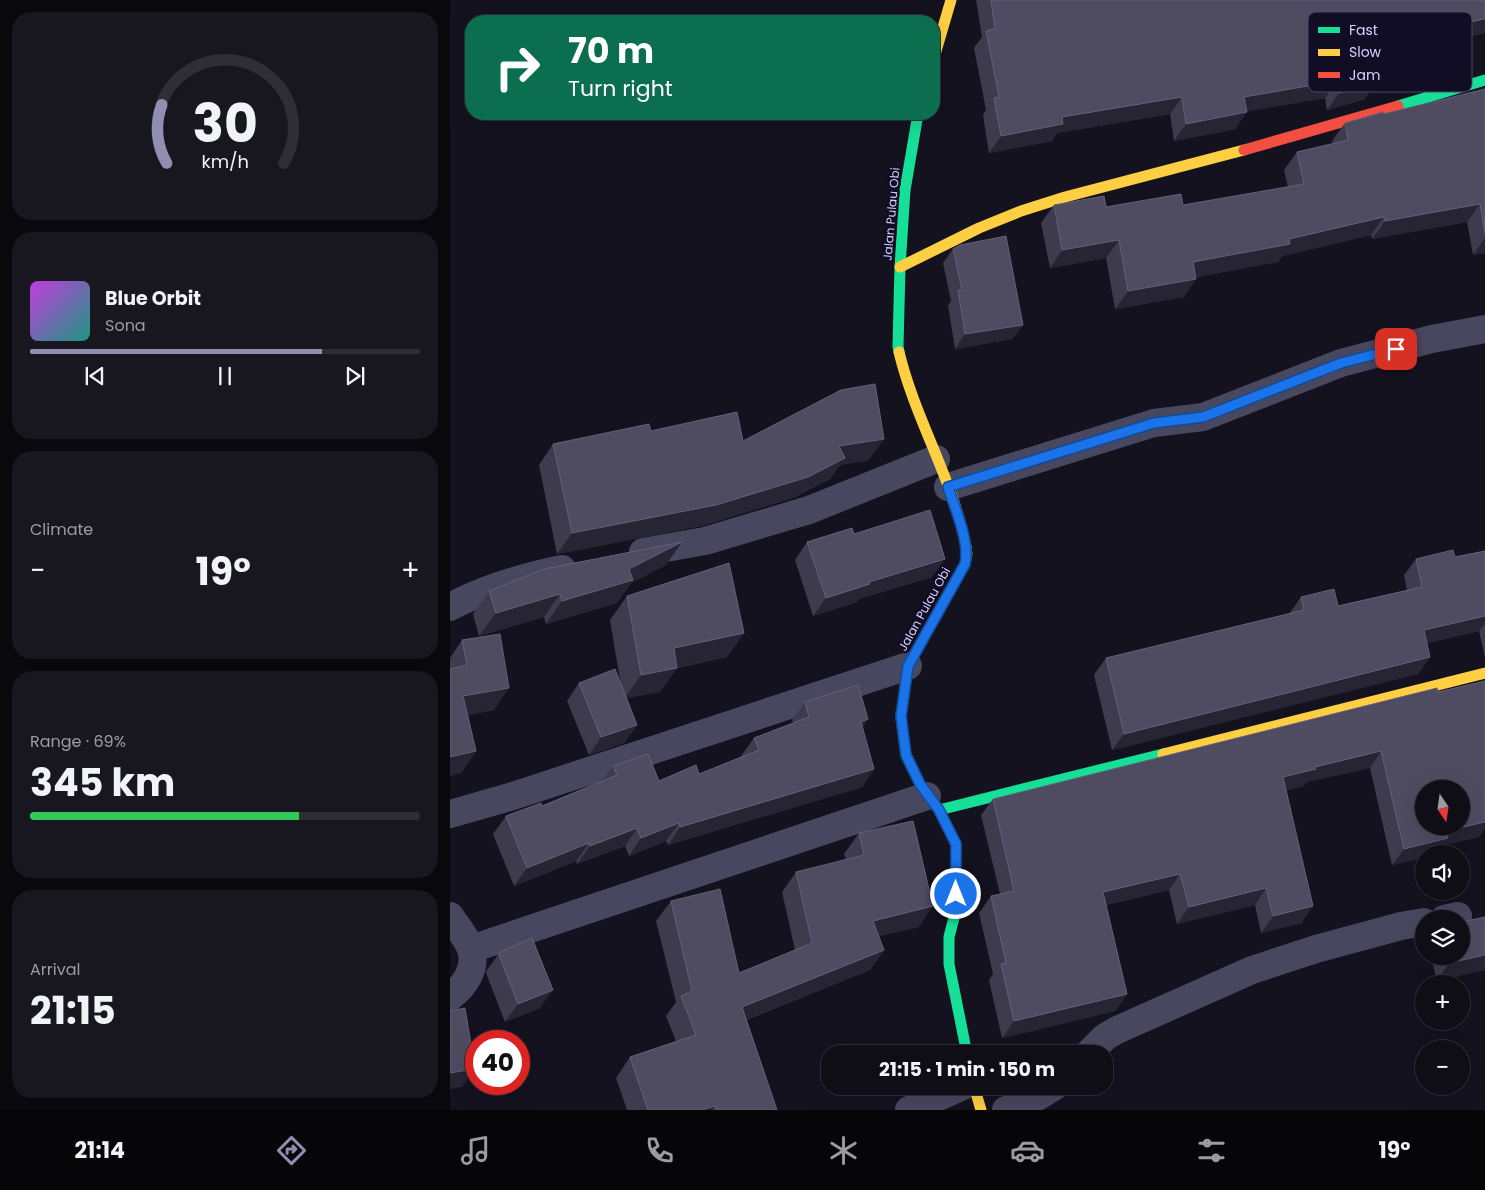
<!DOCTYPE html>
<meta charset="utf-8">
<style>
:root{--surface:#0f0e17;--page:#181720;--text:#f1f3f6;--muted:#9b9ca1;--line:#2f2e36;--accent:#928eb1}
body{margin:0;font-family:Poppins,sans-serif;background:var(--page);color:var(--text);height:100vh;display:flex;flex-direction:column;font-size:19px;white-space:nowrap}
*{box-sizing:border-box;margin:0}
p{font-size:16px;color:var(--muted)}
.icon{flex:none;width:28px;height:28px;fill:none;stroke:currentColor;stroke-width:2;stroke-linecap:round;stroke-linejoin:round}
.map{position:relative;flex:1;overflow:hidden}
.details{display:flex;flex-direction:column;gap:12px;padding:12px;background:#08080d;width:450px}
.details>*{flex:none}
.top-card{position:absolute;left:15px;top:15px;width:475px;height:105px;border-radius:20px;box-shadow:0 5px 20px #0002,0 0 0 1px var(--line);background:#0b6e4f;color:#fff;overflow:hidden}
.needle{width:32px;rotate:167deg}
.controls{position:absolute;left:965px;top:780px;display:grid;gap:10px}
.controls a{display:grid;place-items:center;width:55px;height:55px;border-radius:50%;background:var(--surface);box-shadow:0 5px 20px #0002,0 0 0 1px var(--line);font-size:25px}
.speed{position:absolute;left:15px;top:1030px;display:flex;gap:10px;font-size:25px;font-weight:700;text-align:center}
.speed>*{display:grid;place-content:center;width:65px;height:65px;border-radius:50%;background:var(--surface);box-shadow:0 5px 20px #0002,0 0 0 1px var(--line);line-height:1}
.speed .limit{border:8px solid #d22;background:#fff;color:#111}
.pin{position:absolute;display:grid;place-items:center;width:42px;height:42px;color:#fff;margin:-21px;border-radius:10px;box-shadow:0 2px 8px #0006}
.me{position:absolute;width:55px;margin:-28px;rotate:0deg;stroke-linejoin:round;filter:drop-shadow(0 0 4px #0008)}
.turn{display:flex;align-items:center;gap:18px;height:105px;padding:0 20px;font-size:22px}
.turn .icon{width:65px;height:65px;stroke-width:2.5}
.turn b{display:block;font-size:35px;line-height:42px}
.big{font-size:38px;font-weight:700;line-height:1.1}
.details .tile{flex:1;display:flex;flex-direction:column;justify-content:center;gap:8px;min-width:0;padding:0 18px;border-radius:20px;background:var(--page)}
.details .dial{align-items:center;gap:0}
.dial svg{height:130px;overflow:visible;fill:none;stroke:var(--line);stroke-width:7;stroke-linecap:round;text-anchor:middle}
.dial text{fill:var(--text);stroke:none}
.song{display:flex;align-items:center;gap:15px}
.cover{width:60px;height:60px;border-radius:8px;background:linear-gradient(135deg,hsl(290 70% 55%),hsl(170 70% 35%))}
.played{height:5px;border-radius:2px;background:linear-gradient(90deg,var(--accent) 75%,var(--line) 75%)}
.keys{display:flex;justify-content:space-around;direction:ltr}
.heat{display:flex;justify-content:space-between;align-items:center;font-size:28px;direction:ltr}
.charge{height:8px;border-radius:4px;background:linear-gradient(90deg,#34c759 69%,var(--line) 0)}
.trip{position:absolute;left:371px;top:1045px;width:292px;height:50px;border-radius:20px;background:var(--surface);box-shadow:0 5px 20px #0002,0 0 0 1px var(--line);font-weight:700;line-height:50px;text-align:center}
.tab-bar{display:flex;height:80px;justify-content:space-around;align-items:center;background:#060609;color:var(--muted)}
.tab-bar .icon{width:35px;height:35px}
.tab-bar .active{color:var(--accent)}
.tab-bar b{font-size:22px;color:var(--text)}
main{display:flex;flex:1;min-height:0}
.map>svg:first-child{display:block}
</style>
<main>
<section class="details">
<div class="tile dial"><svg viewBox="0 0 100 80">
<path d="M14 69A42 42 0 1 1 86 69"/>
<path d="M14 69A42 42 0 0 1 11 33" stroke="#928eb1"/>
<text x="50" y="56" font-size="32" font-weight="700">30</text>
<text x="50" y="72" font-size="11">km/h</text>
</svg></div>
<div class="tile">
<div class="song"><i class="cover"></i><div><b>Blue Orbit</b><p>Sona</p></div></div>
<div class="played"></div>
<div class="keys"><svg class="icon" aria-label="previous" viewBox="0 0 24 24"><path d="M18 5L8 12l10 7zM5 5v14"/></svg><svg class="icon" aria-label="pause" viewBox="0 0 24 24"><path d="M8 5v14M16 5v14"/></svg><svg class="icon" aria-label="next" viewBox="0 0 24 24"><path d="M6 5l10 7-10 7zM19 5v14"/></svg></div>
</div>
<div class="tile"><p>Climate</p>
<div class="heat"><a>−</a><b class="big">19°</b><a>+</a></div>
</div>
<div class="tile"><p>Range · 69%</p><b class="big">345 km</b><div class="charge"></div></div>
<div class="tile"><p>Arrival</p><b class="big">21:15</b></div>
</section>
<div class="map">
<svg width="1035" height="1110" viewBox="0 0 1035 1110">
<rect width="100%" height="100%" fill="#14121f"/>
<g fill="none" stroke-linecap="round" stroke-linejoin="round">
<path stroke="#484760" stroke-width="28" d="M 498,487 L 704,423 L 753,417 L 891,363 L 982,339 L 1035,329
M 193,552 L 255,541 L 359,510 L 486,459
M 0,607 C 35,588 73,577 112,569
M 0,814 L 63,796 L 458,666
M 0,916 C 6,925 18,940 21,949 C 27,968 15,986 0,997
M 994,919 L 1008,916
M 21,949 L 477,796
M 638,1054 L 655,1037 L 667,1030 L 802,970 L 866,949 L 951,926 L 974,922
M 459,1110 L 513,1086
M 556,1110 L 574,1105 L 605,1086"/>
<path stroke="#16e098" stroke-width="11" d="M 948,106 L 1035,80
M 449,352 L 448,346 L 450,267 L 455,190 L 468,114
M 516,547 L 517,554 L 515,564 L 458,666 L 451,717 L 456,755 L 470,784 L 489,810 L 506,844 L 506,910 L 499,937 L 499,964 L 517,1054
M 489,810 L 713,754"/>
<path stroke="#ffcf43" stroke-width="11" d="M 484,58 L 501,0
M 450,267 L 529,228 L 571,211 L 615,197 L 794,150
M 449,352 C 465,419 503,479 516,547
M 713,754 L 1035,673
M 524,1086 L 531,1110"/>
<path stroke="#f24e42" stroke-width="11" d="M 794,150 L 948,106"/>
</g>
<path fill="#3e3b4e" d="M 526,0 L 1035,0 L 1035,33 L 962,48 L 958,53 L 924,60 L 915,99 L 877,110 L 875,98 L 797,111 L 785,129 L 724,141 L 720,114 L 607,133 L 602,141 L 539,153 L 533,115 L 536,110 L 524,48 L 532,37 Z
M 1035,89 L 1035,253 L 1023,255 L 1017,222 L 922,239 L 921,235 L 832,256 L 828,262 L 746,277 L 734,297 L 665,309 L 656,258 L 600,268 L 591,223 L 604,205 L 656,207 L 733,205 L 838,187 L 834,170 L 847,152 L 883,144 L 882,141 L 895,123 Z
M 503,249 L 573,325 L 562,339 L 505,349 L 498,305 L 501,301 L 493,263 Z
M 201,431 L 293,441 L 419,460 L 390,465 L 380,479 L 343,498 L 251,526 L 107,554 L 89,465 L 103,444 Z
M 404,534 L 495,559 L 482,577 L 409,599 L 407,602 L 363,616 L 345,560 L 357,542 Z
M 1035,551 L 1035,658 L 1029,631 L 977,643 L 980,657 L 968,674 L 662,750 L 644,675 L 656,658 L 839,614 L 851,597 L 888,606 L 957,590 L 954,575 L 966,559 L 1005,557 Z
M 216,565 L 181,583 L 167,603 L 96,624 L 94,617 L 29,636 L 23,614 L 39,591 Z
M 177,596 L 294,633 L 277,657 L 227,668 L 210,692 L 176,698 L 187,725 L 174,743 L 139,755 L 117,701 L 129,683 L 171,686 L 160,620 Z
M 12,640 L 44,710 L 18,715 L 26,751 L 11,773 L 0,776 L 0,658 Z
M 988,692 L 1029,837 L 993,845 L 987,854 L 974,854 L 942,865 L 920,768 L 856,782 L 854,786 L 836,790 L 852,923 L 811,933 L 805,905 L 727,924 L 719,890 L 656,905 L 677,994 L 665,1011 L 552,1038 L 539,980 L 543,974 L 529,913 L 541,896 L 550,894 L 531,815 L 543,799 Z
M 355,702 L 418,719 L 412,728 L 424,769 L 412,787 L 218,845 L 216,841 L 179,856 L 175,846 L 127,864 L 126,861 L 64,886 L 43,834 L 56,816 L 92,806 L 152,781 L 163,766 L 209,781 L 249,774 L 291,757 L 291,756 L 304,738 L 343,723 L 342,720 Z
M 409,833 L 469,927 L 429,936 L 434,950 L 420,970 L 296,1020 L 327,1110 L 177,1110 L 166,1078 L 180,1057 L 226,1041 L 216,1016 L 226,1002 L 206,921 L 221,901 L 289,973 L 345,950 L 332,892 L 346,872 L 396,860 L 394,854 Z
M 50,952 L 90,1008 L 55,1022 L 36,973 L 37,970 Z
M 981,956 L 1011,956 L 987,981 Z"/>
<path fill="#272433" d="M 1035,19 L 1035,33 L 962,48 L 958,53 L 909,63 L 921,46 L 969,32 Z
M 887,81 L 875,98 L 783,114 L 794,97 Z
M 927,82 L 915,99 L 877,110 L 889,93 Z
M 732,97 L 720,114 L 607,133 L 602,141 L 539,153 L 551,136 L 612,117 Z
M 797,112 L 785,129 L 724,141 L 736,124 Z
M 1030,204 L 1017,222 L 922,239 L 935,221 Z
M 934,217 L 921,235 L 832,256 L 828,262 L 731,280 L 743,262 Z
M 1035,238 L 1035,253 L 1023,255 Z
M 669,240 L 656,258 L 600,268 L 612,250 Z
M 746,279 L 734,297 L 665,309 L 678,291 Z
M 573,325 L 562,339 L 505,349 L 515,334 Z
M 434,439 L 419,460 L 390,465 L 380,479 L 343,498 L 251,526 L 107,554 L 122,533 L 389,446 Z
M 232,542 L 216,565 L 181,583 L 167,603 L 96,624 L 112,601 L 179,569 Z
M 495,559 L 482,577 L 409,599 L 407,602 L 363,616 L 376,598 L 419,582 Z
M 110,594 L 94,617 L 29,636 L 46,613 Z
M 1035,616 L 1035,623 L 1029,631 L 962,646 L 974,630 Z
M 294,633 L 277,657 L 210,671 L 227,668 L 210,692 L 174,699 L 191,675 L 224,648 Z
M 980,657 L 968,674 L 662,750 L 674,734 Z
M 59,688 L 44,710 L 0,718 L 13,696 Z
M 418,719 L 406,737 L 411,722 Z
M 187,725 L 174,743 L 139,755 L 151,737 Z
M 26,751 L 11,773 L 0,776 L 0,757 Z
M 931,751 L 920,768 L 856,782 L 854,786 L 821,793 L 833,777 L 865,767 Z
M 424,769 L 412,787 L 218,845 L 230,827 Z
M 1035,822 L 1035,828 L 1029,837 L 993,845 L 987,854 L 974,854 L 974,858 L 942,865 L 954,849 L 996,831 Z
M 229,823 L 216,841 L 179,856 L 191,838 Z
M 187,828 L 175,846 L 127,864 L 140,846 Z
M 139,843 L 126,861 L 64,886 L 77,868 Z
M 730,874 L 719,890 L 641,908 L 653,892 Z
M 816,888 L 805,905 L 727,924 L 739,907 Z
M 483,906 L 469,927 L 409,941 L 423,921 Z
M 863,906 L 852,923 L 811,933 L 823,916 Z
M 434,950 L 420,970 L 277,1027 L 292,1007 Z
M 1035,955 L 1035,970 L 987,981 L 999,963 Z
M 103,990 L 90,1008 L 55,1022 L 68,1004 Z
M 677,994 L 665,1011 L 552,1038 L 564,1021 Z
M 25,1069 L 12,1087 L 0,1089 L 0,1073 Z
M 265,1106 L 262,1110 L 252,1110 Z"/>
<path fill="#4f4b61" stroke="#64607a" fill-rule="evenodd" d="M 541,0 L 1035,0 L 1035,19 L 969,32 L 970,36 L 921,46 L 927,82 L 889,93 L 887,81 L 794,97 L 797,112 L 736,124 L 732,97 L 612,117 L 613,124 L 551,136 L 544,98 L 549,97 L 536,31 L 545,29 Z
M 1035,89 L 1035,233 L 1030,204 L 935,221 L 934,217 L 839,239 L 840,244 L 743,262 L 746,279 L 678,291 L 669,240 L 612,250 L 604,205 L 654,196 L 656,207 L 731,194 L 733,205 L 854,184 L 847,152 L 898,140 L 895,123 L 933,112 L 934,114 Z
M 556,236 L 573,325 L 515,334 L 508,290 L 512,290 L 503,249 L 510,245 Z
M 425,384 L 434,439 L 389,446 L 395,458 L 358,477 L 266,505 L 122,533 L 103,444 L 199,424 L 201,431 L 287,412 L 293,441 L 391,390 Z
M 480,510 L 495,559 L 419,582 L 420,584 L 376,598 L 357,542 L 402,528 L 404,534 Z
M 232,542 L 179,569 L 183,580 L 112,601 L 110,594 L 46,613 L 39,591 L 94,569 Z
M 1003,550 L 1005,557 L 1035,551 L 1035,616 L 974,630 L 980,657 L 674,734 L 656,658 L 854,610 L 851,597 L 884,589 L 888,606 L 972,587 L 966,559 Z
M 279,563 L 294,633 L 224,648 L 227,668 L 191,675 L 177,596 Z
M 50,634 L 59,688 L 13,696 L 26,751 L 0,757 L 0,669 L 17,665 L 12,640 Z
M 165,669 L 187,725 L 151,737 L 129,683 Z
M 1035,681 L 1035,792 L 1034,793 L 1035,797 L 1035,822 L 996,831 L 998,838 L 954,849 L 931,751 L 865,767 L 866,769 L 833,777 L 863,906 L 823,916 L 816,888 L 739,907 L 730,874 L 653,892 L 677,994 L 564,1021 L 551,964 L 556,963 L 541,896 L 564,891 L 543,799 L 987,688 L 988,692 ZM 974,789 L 1011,789 L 1011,826 L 974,826 Z
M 408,685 L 418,719 L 411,722 L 424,769 L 230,827 L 229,823 L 191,838 L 187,828 L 140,846 L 139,843 L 77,868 L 56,816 L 91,803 L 92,806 L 167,775 L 163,766 L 198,754 L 209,781 L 246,765 L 249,774 L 309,750 L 304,738 L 359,717 L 355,702 Z
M 463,821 L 483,906 L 423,921 L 434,950 L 292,1007 L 327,1110 L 266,1110 L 265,1106 L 252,1110 L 198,1110 L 180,1057 L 246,1035 L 231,996 L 242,991 L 221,901 L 270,889 L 289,973 L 362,943 L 346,872 L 414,855 L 409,833 Z
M 1035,917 L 1035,955 L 999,963 L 998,956 L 1011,956 L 1011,922 Z
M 82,938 L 103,990 L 68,1004 L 49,955 L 50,952 Z
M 15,1008 L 25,1069 L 0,1073 L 0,1011 Z"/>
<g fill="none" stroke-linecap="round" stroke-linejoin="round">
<defs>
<path id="route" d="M 506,894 L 506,844 L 489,810 L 470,784 L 456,755 L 451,716 L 458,666 L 515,564 C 520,541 505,509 498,487 L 704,423 L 753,417 L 891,363 L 946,349"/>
</defs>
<use href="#route" stroke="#114b97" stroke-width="12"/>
<use href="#route" stroke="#1a73e8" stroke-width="9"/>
</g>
<g text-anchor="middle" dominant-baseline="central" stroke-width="5" stroke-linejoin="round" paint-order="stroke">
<g font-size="12" fill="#d6d1ff" stroke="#110d24">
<text transform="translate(441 214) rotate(-85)">Jalan Pulau Obi</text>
<text transform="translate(474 609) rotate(-61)">Jalan Pulau Obi</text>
</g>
</g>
<rect x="858" y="12" width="164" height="80" rx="8" fill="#110d24" stroke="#4c4866" stroke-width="1"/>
<rect x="868" y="27" width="22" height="6" fill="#16e098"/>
<rect x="868" y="49" width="22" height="7" fill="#ffcf43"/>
<rect x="868" y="72" width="22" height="6" fill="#f24e42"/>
<g font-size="14" fill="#d6d1ff">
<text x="899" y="35">Fast</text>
<text x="899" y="57">Slow</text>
<text x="899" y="80">Jam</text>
</g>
</svg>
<div class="controls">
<a><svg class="needle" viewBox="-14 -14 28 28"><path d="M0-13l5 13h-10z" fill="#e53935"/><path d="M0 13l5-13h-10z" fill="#9b9ca1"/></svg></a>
<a><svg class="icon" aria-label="sound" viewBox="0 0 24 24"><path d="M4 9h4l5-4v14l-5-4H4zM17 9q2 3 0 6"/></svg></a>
<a><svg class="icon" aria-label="layers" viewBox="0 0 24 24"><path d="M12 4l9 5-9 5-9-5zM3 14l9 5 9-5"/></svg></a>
<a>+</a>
<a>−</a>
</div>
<div class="speed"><div class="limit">40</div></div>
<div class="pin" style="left:946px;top:349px;background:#d93025"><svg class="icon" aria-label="arrive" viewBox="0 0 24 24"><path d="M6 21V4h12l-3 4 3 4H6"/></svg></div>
<svg class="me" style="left:506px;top:894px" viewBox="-20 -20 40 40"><circle r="17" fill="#1a73e8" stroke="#fff" stroke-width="3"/><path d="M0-11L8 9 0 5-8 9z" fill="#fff"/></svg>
<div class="trip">21:15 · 1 min · 150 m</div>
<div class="top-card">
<div class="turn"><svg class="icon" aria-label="right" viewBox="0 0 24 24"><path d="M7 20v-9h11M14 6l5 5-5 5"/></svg><div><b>70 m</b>Turn right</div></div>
</div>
</div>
</main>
<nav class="tab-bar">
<b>21:14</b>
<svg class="icon active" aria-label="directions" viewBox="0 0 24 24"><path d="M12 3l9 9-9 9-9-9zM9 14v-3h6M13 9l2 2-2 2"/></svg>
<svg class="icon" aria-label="music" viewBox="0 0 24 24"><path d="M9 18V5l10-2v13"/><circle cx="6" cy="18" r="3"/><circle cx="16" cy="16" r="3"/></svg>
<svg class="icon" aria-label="phone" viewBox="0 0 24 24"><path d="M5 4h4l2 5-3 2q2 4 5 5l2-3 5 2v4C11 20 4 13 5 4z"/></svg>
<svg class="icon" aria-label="climate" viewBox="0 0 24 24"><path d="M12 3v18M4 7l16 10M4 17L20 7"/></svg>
<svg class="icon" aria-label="car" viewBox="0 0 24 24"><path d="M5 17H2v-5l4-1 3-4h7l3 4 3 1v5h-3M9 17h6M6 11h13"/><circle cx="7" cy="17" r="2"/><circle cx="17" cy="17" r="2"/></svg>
<svg class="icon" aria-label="filters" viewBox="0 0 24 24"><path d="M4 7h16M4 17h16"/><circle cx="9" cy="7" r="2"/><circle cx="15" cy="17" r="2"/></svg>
<b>19°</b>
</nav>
